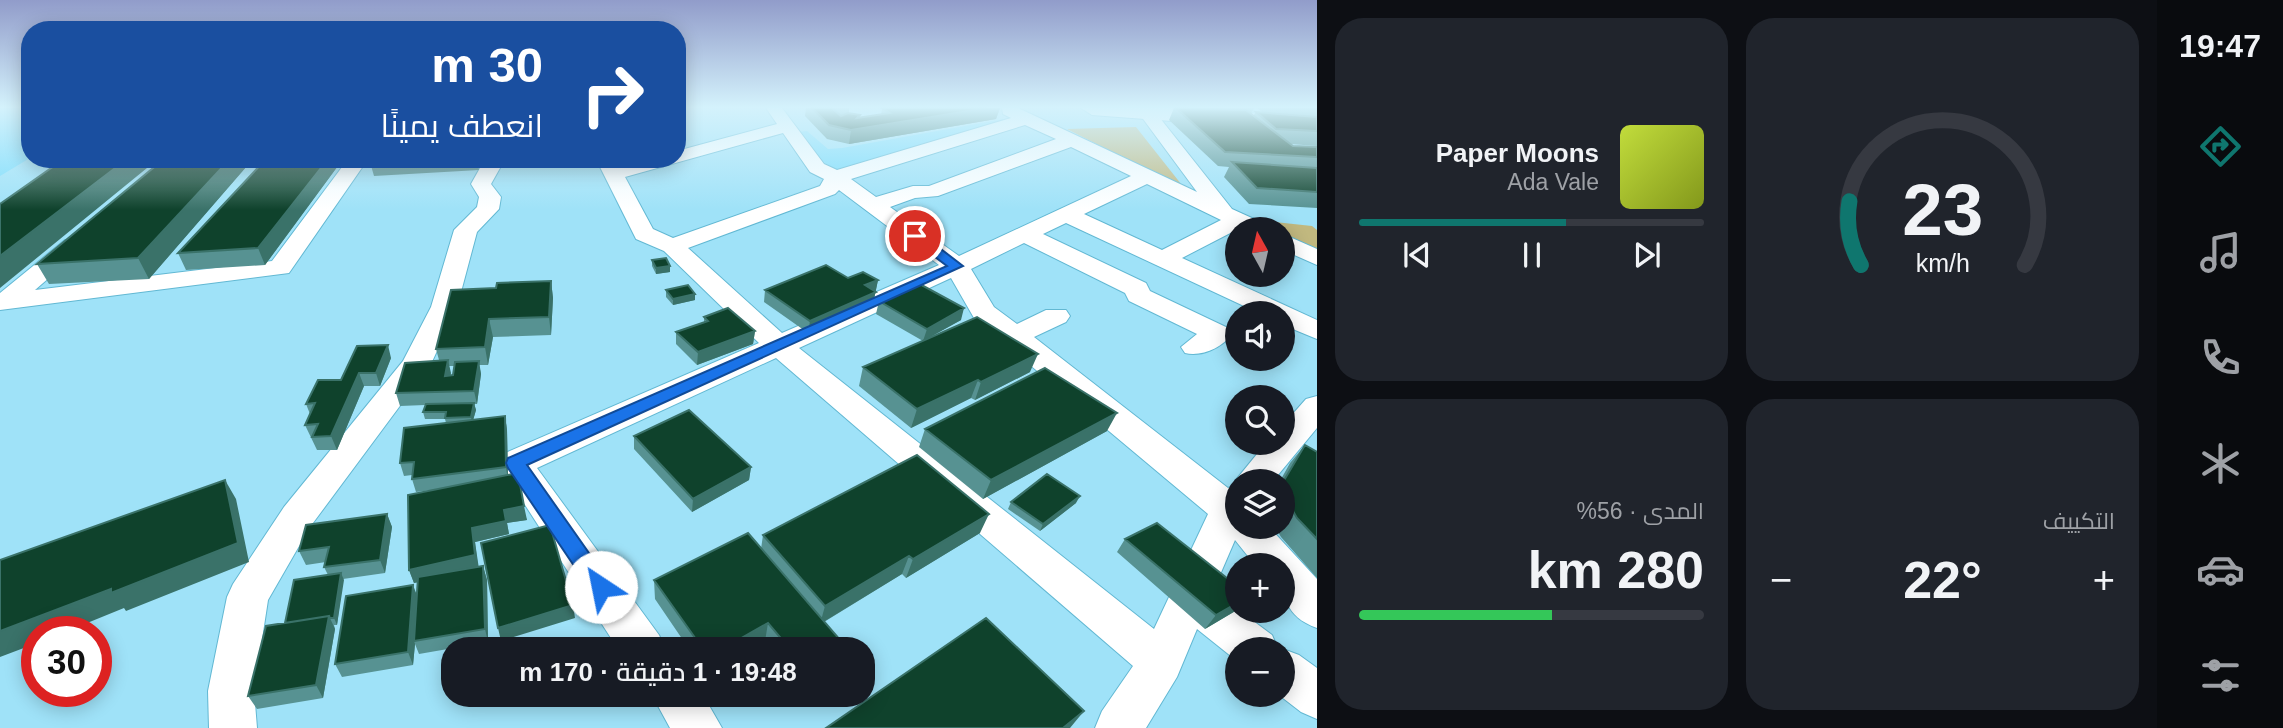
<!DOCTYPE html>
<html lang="ar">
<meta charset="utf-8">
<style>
:root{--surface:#171b24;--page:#20242c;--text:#f1f3f6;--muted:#9ea1a6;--line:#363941;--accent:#0f766e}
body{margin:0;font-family:Helvetica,Cairo,sans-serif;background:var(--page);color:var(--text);direction:rtl;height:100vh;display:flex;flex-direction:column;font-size:26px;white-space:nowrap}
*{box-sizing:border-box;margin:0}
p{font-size:23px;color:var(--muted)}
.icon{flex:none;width:38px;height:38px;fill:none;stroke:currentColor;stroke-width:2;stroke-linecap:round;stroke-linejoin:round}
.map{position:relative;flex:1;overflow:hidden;direction:ltr}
.sheet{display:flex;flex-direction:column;gap:18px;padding:18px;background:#0d0f14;width:840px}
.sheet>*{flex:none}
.guide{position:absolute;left:21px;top:21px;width:665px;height:147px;border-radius:28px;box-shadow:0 4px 18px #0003;direction:rtl;background:#1a4fa0;color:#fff;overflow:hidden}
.needle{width:46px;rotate:352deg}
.controls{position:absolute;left:1225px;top:217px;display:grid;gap:14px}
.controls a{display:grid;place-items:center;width:70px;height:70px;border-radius:50%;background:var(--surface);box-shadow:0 4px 18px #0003;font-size:35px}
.speed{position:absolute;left:21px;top:616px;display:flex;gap:14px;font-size:35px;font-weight:700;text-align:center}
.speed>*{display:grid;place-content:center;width:91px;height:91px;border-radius:50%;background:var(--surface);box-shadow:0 4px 18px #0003;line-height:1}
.speed .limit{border:10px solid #d22;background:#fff;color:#111}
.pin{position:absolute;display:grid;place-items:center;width:60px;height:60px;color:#fff;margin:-30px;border:4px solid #fff;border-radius:50%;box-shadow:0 2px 7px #0007}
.me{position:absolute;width:77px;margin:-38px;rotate:326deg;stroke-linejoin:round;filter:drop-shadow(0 0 5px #0008)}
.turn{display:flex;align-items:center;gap:24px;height:147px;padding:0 28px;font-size:32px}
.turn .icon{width:91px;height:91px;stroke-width:2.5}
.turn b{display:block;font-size:49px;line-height:60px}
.big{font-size:52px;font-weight:600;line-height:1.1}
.sheet .card{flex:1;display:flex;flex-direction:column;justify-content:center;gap:10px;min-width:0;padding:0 24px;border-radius:28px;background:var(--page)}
.sheet .dial{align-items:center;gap:0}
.dial svg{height:182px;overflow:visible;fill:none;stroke:var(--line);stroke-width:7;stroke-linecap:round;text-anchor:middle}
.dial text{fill:var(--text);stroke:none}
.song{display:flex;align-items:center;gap:21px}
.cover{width:84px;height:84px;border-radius:10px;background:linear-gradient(135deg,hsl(70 70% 55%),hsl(70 70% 35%))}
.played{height:7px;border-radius:4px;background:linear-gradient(90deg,var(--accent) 60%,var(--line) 60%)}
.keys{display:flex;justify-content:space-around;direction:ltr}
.heat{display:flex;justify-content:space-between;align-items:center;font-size:38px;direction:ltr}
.charge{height:10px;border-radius:5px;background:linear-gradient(90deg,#34c759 56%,var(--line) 0)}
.sheet .tiles{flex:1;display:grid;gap:18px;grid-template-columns:repeat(2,1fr)}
.trip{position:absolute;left:441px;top:637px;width:434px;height:70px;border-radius:28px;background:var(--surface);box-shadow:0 4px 18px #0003;font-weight:600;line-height:70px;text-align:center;direction:rtl}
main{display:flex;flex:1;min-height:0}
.tabs{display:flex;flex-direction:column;width:126px;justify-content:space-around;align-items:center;background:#090b0e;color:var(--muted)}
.tabs .icon{width:49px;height:49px}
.tabs .active{color:var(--accent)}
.tabs b{font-size:32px;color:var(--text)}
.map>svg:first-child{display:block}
</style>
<main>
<nav class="tabs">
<b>19:47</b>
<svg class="icon active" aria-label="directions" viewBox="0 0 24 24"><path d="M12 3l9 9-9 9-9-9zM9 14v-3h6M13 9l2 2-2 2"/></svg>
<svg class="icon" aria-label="music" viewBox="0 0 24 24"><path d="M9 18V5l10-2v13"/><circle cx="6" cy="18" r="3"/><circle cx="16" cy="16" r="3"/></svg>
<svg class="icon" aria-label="phone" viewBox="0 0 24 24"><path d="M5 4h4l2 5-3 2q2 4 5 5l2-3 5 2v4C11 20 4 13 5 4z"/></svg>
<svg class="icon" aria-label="climate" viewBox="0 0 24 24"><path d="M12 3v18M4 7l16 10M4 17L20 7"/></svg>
<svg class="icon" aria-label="car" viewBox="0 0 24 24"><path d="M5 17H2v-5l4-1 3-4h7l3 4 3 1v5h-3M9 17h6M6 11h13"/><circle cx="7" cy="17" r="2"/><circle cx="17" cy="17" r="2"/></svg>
<svg class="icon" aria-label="filters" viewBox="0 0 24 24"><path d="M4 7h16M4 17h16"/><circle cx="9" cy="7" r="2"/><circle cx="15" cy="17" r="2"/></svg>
</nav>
<section class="sheet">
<div class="tiles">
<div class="card dial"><svg viewBox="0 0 100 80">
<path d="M14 69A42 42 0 1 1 86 69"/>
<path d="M14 69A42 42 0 0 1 9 41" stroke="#0f766e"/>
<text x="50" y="56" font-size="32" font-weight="700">23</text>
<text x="50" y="72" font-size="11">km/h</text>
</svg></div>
<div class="card">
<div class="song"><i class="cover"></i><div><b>Paper Moons</b><p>Ada Vale</p></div></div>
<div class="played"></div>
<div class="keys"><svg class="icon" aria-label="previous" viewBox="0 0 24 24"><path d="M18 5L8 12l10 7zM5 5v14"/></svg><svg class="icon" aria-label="pause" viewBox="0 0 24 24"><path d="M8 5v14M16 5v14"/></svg><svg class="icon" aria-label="next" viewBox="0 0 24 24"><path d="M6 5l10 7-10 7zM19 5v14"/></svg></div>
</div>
<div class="card"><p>التكييف</p>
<div class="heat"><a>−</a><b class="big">22°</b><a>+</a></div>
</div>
<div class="card"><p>المدى · 56%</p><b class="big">280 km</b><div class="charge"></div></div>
</div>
</section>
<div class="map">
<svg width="1317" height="728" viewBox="0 0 1317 728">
<rect width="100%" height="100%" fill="#9fe2f8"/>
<path fill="#7adcfb" d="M 0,108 L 30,108 L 30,158 L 0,176 Z
M 1004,119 L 1011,121 L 840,173 L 813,155 L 797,132 L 807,131 L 828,149 L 842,148 Z"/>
<path fill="#c1b87f" d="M 1136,127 L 1185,189 L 1067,129 Z
M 1248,219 L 1312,226 L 1317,230 L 1317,253 L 1283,237 L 1283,229 L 1268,229 Z"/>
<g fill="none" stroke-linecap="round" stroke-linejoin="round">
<defs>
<path id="street" d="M 766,108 L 782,108 L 824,164 L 837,170 L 1011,118 L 1003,114 L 1002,108 L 1018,108 L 1197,192 L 1135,108 L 1152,108 L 1232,209 L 1265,224 L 1269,229 L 1238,229 L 1182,258 L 1317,320 L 1317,339 L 1283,325 L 1283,313 L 1259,313 L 1066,223 L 1043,234 L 1146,283 L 1150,291 L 1228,328 L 1232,334 C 1222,348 1201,357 1185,353 L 1181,347 L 1197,334 L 1129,301 L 1125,293 L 1024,243 L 971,269 L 994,307 L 1017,324 L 1046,310 L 1066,310 L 1070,316 L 1066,322 L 1034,337 L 1228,488 L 1237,485 L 1237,527 L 1269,527 L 1317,579 L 1317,628 C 1284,616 1283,596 1283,565 L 1255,565 L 1235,540 L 1213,591 L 1272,635 L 1278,649 L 1237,649 L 1237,661 L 1197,629 L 1177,677 L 1146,728 L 1095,728 L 1102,711 L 1133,666 L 776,358 L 537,468 L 659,635 L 665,649 L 618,649 L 498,463 L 503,454 L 759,343 L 664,251 L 636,239 L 596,159 L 616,159 L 620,166 L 645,159 L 677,159 L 677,151 L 777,124 ZM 1025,125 L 1056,139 L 929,186 L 913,186 L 876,197 L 851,179 ZM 783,133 L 810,172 L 824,179 L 820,186 L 673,238 L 653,229 L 625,177 ZM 1071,147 L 1131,176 L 959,256 L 890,207 L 915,198 L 938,196 ZM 1147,184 L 1221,220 L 1162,250 L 1084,214 ZM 839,190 L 939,265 L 782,333 L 688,248 L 835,194 ZM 951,278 L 974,318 L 1208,514 L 1154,629 L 799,348 Z
M 348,159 L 368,159 L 289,273 L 0,310 L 0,293 L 65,240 L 81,240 L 85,245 L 81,250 L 35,290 L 272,261 Z
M 478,159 L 498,159 L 500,168 L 491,184 L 501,197 L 499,209 L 477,232 L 457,307 L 431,364 L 310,527 L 268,600 L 254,691 L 257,728 L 209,728 L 208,691 L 227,597 L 233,584 L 284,507 L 403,361 L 431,307 L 454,230 L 477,207 L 479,197 L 471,184 L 480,168 Z
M 1283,234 L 1317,249 L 1317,265 L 1283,250 Z
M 1317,396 L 1317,428 L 1273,481 L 1237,481 L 1237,485 L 1235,481 L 1266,443 L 1283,443 L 1283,425 L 1306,399 Z
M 1281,649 L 1283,649 L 1299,655 L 1317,668 L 1317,719 L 1301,712 L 1279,695 L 1283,695 Z
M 652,695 L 703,695 L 722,728 L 670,728 Z"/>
<path id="secondary" d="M 1081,108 L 1177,108 L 1317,118 L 1317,132 L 1092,115 Z"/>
</defs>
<use href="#street" stroke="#62b8d3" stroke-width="2"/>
<use href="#secondary" stroke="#62b8d3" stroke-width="2"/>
<use href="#street" fill="#fff" fill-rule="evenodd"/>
<use href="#secondary" fill="#fff" fill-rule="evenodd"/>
</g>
<path fill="#579292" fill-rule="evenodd" d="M 806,108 L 849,108 L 849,113 L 860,115 L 860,118 L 881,115 L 882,109 L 880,108 L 1000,108 L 996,119 L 849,144 L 827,139 L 805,116 Z
M 1174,108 L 1254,108 L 1251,114 L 1253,116 L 1256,112 L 1262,112 L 1257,108 L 1317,108 L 1317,146 L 1290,144 L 1293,146 L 1317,147 L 1317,208 L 1249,204 L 1224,177 L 1229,167 L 1218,166 L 1169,120 Z
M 164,159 L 253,159 L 149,279 L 49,284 L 37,264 Z
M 266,159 L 343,159 L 265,265 L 186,270 L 178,253 Z
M 371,159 L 477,159 L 479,170 L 374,176 L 370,162 Z
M 652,260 L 670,266 L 670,272 L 656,274 L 652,266 Z
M 848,278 L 878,280 L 873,304 L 808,333 L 764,302 L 765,290 Z
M 551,281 L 553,298 L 551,335 L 493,337 L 488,365 L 479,365 L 481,374 L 477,404 L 474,404 L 476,410 L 473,420 L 505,416 L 507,430 L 508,475 L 527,520 L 507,523 L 509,534 L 475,542 L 478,567 L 483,566 L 487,580 L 488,642 L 419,654 L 415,644 L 413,665 L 342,677 L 335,664 L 417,595 L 418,582 L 414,583 L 409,570 L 432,490 L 416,492 L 412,479 L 412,475 L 404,476 L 400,463 L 446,423 L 445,419 L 425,419 L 423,412 L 425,405 L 400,406 L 396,393 L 439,360 L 436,349 L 496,288 ZM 449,366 L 454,366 L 453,375 L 450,375 Z
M 666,290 L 695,294 L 695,300 L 673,305 L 666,297 Z
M 879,301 L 961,320 L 925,340 L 1030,372 L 975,400 L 971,398 L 911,428 L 859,386 L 863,367 L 923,341 L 876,314 Z
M 704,317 L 755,331 L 753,344 L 697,365 L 676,344 L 676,332 L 704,322 Z
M 391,358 L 380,386 L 364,386 L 337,450 L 317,450 L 305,425 L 310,414 L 306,404 L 341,380 Z
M 925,429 L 1107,431 L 983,499 L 919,447 Z
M 634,436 L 751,467 L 749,480 L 692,512 L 634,449 Z
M 1305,445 L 1317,452 L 1317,578 L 1281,537 L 1275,527 L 1283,527 L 1283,481 L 1280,481 L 1290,463 Z
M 1011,502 L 1076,503 L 1040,531 L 1008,509 Z
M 387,514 L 392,527 L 385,573 L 343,579 L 337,625 L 334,625 L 335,629 L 323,698 L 257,709 L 248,696 L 285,623 L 328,575 L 324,567 L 326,562 L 306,565 L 299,551 Z
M 980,533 L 906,578 L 902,574 L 824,622 L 847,648 L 846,649 L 772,649 L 765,641 L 751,649 L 689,649 L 655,599 L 654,580 L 761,549 L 763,535 Z
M 1125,539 L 1237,586 L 1237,610 L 1205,629 L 1117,552 Z"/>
<path fill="#3a7269" d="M 987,108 L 1000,108 L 996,119 L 849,144 L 851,130 L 860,115 L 858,129 Z
M 127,159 L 158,159 L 0,288 L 0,256 Z
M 230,159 L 253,159 L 149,279 L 138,258 Z
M 328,159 L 343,159 L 265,265 L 258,248 Z
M 670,266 L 670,272 L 656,274 L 656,268 Z
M 878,280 L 873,304 L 808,333 L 810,321 L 865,285 Z
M 551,281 L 553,298 L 551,335 L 549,317 Z
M 695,294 L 695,300 L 673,305 L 673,299 Z
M 964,308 L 961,320 L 923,341 L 927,329 Z
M 489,319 L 493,337 L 488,365 L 485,347 Z
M 755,331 L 753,344 L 697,365 L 698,352 Z
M 388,345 L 391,358 L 380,386 L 376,373 Z
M 1038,354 L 1030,372 L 975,400 L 981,382 Z
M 448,360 L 451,373 L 448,389 L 445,376 Z
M 479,361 L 481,374 L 477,404 L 474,391 Z
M 359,373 L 364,386 L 337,450 L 331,436 Z
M 978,380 L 971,398 L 911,428 L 917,409 Z
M 474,403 L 476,410 L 472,424 L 471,417 Z
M 1117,413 L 1107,431 L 983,499 L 991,480 Z
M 505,416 L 507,430 L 508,481 L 506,467 Z
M 751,467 L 749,480 L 692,512 L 693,499 Z
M 225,480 L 236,499 L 249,562 L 126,611 L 124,608 L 65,632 L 37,632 L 37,643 L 0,657 L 0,631 L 111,589 Z
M 1080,496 L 1076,503 L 1040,531 L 1043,524 Z
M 524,506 L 527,520 L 507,523 L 509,534 L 475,542 L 479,569 L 414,583 L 409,570 L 472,528 L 504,510 Z
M 387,514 L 392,527 L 385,573 L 380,560 Z
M 989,514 L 980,533 L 906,578 L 913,559 Z
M 909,556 L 902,574 L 820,624 L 825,606 Z
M 483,566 L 487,580 L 488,642 L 485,629 Z
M 341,573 L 344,580 L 337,625 L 334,618 Z
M 413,585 L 418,598 L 414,641 L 415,644 L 413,665 L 408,652 Z
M 1237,603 L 1237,610 L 1205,629 L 1216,615 Z
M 573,605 L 575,618 L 501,641 L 498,628 Z
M 329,616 L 335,629 L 323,698 L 316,685 Z
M 768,623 L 765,641 L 751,649 L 722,649 Z
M 1084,711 L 1070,728 L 1063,728 Z"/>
<path fill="#0f422c" stroke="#3a7269" stroke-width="2" d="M 812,108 L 832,108 L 841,116 L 848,113 L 860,115 L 857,118 L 890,113 L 882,108 L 987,108 L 851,130 L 829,125 Z
M 1176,108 L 1246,110 L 1293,146 L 1317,147 L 1317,157 L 1225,152 Z
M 1256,112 L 1317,117 L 1317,131 L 1276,129 Z
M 64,159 L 127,159 L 0,256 L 0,204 Z
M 164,159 L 230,159 L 138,258 L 37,264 Z
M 266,159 L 328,159 L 258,248 L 178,253 Z
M 371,159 L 413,159 L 370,162 Z
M 1232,162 L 1317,168 L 1317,192 L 1257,188 Z
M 666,258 L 670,266 L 656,268 L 652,260 Z
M 826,265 L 848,278 L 863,272 L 878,280 L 865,285 L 876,292 L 810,321 L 765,290 Z
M 551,281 L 549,317 L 489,319 L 485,347 L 436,349 L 451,290 L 496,288 L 497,283 Z
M 916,282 L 964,308 L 927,329 L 879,301 Z
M 688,285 L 695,294 L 673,299 L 666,290 Z
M 728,308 L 755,331 L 698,352 L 676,332 L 708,321 L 704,317 Z
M 977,317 L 1038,354 L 981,382 L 978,380 L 917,409 L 863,367 Z
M 388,345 L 376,373 L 359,373 L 331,436 L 312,437 L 318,424 L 305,425 L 315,403 L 306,404 L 318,380 L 341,380 L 357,346 Z
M 448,360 L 445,376 L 453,375 L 455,362 L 479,361 L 474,391 L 396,393 L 405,363 Z
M 1045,368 L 1117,413 L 991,480 L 925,429 Z
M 474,403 L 471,417 L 445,418 L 446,412 L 423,412 L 426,404 Z
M 689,410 L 751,467 L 693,499 L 634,436 Z
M 505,416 L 506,467 L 412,479 L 414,462 L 400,463 L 404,428 Z
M 1305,445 L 1317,452 L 1317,539 L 1297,518 L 1283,494 L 1283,482 Z
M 917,455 L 989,514 L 913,559 L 909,556 L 825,606 L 763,535 Z
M 518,473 L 524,506 L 504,510 L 506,521 L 472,528 L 475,555 L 409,570 L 408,495 Z
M 1047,474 L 1080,496 L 1043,524 L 1011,502 Z
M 225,480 L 238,543 L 111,593 L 111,589 L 0,631 L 0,560 Z
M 387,514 L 380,560 L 324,567 L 329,547 L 299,551 L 306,525 Z
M 1157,523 L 1237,586 L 1237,603 L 1216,615 L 1125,539 Z
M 550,525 L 573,605 L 498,628 L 481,543 Z
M 748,533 L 847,648 L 844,649 L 790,649 L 768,623 L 722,649 L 703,649 L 654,580 Z
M 483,566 L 485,629 L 414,641 L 418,577 Z
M 341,573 L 334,618 L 330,618 L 329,616 L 285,623 L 294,580 Z
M 413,585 L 408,652 L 335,664 L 346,596 Z
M 329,616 L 316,685 L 248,696 L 266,626 Z
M 986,618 L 1084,711 L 1063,728 L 826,728 Z"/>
<linearGradient id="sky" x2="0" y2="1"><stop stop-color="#919cca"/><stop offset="0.51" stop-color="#d4f2fc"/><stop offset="1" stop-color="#d4f2fc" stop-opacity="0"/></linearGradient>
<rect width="1317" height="210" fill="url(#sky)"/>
<path fill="#1a73e8" stroke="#114b97" stroke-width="2" d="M 911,233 L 920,233 L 963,266 L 527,465 L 608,580 L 612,587 L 608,594 L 601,597 L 593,594 L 508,468 L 506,463 L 508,458 L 947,266 L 911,239 Z"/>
</svg>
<div class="controls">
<a><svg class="needle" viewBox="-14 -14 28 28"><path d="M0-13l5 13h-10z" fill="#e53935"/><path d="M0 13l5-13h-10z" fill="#9ea1a6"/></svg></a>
<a><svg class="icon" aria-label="sound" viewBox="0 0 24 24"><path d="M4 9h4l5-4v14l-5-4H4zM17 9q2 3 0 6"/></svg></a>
<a><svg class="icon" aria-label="search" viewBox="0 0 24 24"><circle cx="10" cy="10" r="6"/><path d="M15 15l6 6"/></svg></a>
<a><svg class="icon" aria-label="layers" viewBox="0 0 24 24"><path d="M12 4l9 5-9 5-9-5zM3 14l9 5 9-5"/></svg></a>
<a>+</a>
<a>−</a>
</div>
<div class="speed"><div class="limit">30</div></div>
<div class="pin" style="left:915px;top:236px;background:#d93025"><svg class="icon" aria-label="arrive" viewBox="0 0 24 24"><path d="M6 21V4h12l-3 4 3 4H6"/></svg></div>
<svg class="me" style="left:601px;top:587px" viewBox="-20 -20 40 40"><circle r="19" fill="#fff"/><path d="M0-13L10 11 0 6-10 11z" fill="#1a73e8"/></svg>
<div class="trip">19:48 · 1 دقيقة · 170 m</div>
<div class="guide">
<div class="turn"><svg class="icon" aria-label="right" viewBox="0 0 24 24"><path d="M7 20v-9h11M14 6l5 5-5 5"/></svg><div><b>30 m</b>انعطف يمينًا</div></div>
</div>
</div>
</main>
